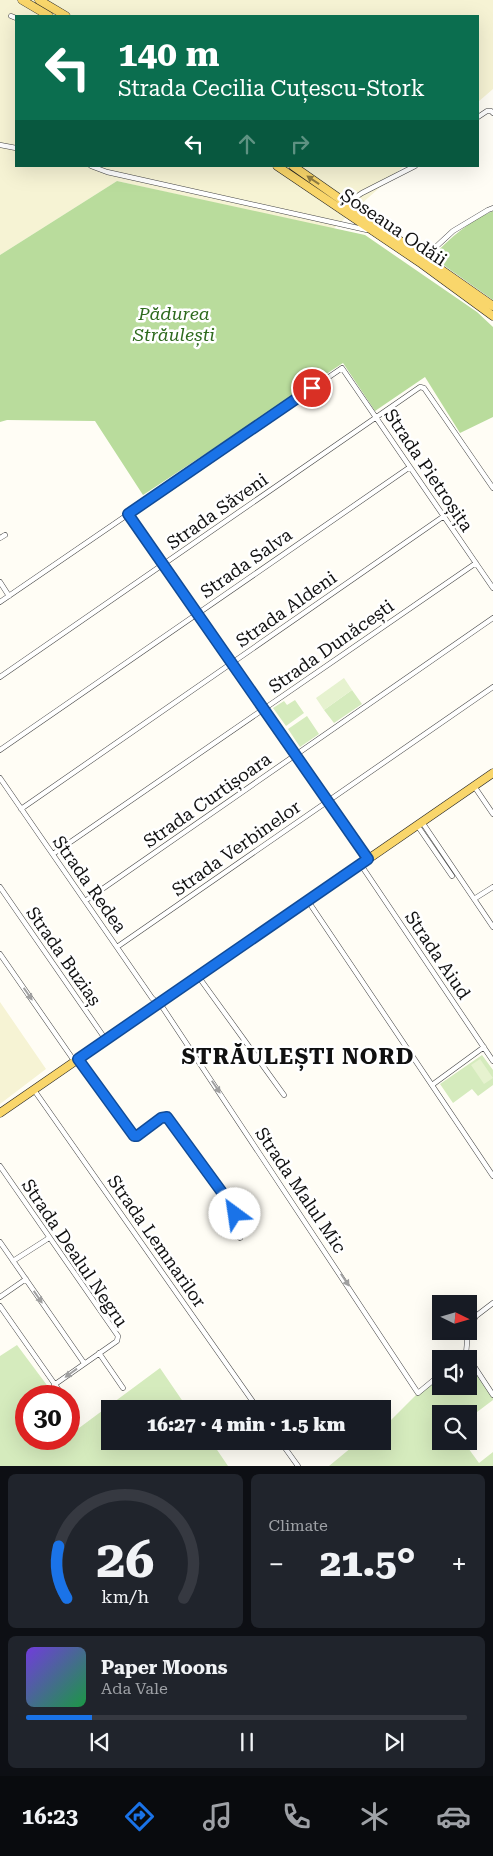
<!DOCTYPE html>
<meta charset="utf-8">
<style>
:root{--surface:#171b24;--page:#20242c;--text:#f1f3f6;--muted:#9ea1a6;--line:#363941;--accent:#1a73e8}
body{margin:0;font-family:"Roboto Serif",serif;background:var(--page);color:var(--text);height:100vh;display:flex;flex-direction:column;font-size:19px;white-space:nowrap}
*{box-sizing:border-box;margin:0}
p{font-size:16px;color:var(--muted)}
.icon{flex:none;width:28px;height:28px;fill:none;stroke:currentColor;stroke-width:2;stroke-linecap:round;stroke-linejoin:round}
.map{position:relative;height:1466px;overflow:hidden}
.panel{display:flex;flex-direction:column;gap:8px;padding:8px;background:#0d0f14;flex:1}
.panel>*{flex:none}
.top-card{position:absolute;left:15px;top:15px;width:464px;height:152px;border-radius:0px;box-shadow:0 5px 20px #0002;background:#0b6e4f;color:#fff;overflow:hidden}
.needle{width:32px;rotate:95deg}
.controls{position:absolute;left:432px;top:1295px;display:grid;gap:10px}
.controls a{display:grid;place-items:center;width:45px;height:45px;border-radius:0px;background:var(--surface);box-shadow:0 5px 20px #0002;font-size:25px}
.speed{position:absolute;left:15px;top:1385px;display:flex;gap:10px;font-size:25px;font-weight:700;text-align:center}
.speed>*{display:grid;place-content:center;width:65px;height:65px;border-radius:50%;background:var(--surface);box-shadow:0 5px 20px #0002;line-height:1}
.speed .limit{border:8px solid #d22;background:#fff;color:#111}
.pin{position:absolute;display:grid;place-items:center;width:42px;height:42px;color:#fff;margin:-21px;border:2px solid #fff;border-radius:50%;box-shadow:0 1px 5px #0007}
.me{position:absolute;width:55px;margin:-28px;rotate:329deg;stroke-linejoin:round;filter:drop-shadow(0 0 4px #0008)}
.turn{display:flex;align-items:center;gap:18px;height:105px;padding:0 20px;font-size:22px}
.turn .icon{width:65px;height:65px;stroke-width:2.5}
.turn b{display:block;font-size:35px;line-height:42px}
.lanes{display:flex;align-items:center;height:48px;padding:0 20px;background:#0003;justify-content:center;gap:25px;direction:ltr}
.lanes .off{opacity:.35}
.big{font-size:38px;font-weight:800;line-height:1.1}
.panel .widget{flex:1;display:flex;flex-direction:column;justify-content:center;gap:8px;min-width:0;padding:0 18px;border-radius:8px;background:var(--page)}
.panel .dial{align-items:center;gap:0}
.dial svg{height:130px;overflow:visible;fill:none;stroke:var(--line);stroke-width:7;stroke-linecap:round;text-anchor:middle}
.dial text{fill:var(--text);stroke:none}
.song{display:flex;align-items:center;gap:15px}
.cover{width:60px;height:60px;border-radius:8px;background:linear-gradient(135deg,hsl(260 70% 55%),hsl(140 70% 35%))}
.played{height:5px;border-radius:2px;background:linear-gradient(90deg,var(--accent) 15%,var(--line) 15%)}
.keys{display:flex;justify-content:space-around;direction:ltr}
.heat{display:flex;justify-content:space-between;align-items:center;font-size:28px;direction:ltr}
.panel .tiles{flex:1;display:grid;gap:8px;grid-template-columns:1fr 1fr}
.widget:last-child{grid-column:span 2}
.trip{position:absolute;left:101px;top:1400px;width:290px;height:50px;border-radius:0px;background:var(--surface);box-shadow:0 5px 20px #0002;font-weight:800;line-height:50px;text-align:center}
.dock{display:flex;height:80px;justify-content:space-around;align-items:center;background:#090b0e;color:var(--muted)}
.dock .icon{width:35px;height:35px}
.dock .current{color:var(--accent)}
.dock b{font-size:22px;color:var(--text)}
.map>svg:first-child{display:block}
</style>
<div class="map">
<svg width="493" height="1466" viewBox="0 0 493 1466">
<rect width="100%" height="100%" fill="#fffdf5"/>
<path fill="#f6f3d4" d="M 0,0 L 493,0 L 493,89 L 478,102 L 478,16 L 16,16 L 16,166 L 404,166 L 333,229 L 117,181 L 0,255 Z
M 0,1002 L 46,1069 L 0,1104 Z"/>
<path fill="#d5ebbd" d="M 352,690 L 362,704 L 334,723 L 324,710 Z
M 295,700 L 304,713 L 286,726 L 273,708 L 284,701 L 287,705 Z
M 307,716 L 319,734 L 300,747 L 288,729 Z
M 482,1055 L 493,1070 L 493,1085 L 478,1096 L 472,1089 L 453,1103 L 440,1084 Z
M 17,1345 L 55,1396 L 26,1396 L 26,1439 L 69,1439 L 69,1414 L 79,1428 L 160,1368 L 188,1409 L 110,1409 L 110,1441 L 211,1441 L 228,1466 L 0,1466 L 0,1356 Z
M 466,1354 L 493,1395 L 493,1400 L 469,1418 L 469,1414 L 441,1414 L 441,1441 L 463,1441 L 479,1463 L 493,1452 L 493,1466 L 329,1466 L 352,1447 L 365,1441 L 382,1441 L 383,1428 L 418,1393 L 441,1374 L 441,1386 L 469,1386 L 469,1359 L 461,1359 Z"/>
<path fill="#b9dc9c" d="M 117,181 L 365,235 L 477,312 L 493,327 L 493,417 L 460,433 L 425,377 L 375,411 L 343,363 L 143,495 L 95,421 L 7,420 L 0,422 L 0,255 Z
M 493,211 L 493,300 L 432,257 C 449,239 470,220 493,211 Z"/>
<path fill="#e6f2cf" d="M 344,678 L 352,690 L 324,710 L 316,698 Z
M 480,1059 L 493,1078 L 484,1084 L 471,1065 Z"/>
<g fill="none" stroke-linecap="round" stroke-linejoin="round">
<defs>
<path id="street" d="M 11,16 L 16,18
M 478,117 L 487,111 L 491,111 L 493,113
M 0,145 L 16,148
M 91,166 L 107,172 L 367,230
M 353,208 L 356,197 L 362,193 L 415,166
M 425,257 L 453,231 L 488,210 L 493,208
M 128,514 L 368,859
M 0,538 L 5,535
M 0,582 L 9,596
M 0,602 L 342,368 L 493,588
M 0,677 L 420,387 L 424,388 L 493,488
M 0,750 L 410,467
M 0,778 L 152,998 L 163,1008 L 418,1393 L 441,1374
M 474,786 L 493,814
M 21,809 L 444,516
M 422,822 L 493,927
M 417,825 L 452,876
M 53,854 L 476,563
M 361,865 L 493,1061
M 0,887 L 106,1040
M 474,899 L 493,887
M 85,901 L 493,618
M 308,901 L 493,1176
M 117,947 L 493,687
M 0,954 L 75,1062
M 198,976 L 284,1095
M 78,1059 L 134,1136 L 137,1136 L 161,1118 L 165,1117 L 169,1119 L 234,1209 L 235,1214 L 231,1224 L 240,1238
M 432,1085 L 484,1047
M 34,1090 L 258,1409
M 0,1166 L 118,1336 L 117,1341 L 54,1385
M 0,1242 L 84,1363
M 13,1261 L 49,1238
M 0,1297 L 26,1279
M 0,1306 L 63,1396
M 469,1329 L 476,1316 L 493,1303
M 99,1353 L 123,1388
M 466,1354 L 493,1395
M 466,1354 L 468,1331
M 69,1405 L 76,1414
M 280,1441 L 298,1466"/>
<path id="primary" d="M 22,0 L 49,16
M 39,0 L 66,16
M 277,166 L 422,264 L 493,316
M 293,166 L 493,306
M 0,1113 L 493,773"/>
</defs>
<use href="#street" stroke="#444" stroke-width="5.5"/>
<use href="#primary" stroke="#222" stroke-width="9"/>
<use href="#street" stroke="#fff" stroke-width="4.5"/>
<use href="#primary" stroke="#f9d66b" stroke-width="8"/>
</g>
<defs><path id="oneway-solid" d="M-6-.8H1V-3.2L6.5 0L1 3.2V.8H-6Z" transform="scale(1.25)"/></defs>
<use fill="#917d42" href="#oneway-solid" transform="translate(313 180) rotate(-146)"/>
<g fill="#a0a0a0">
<use href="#oneway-solid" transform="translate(28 994) rotate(55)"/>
<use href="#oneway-solid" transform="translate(216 1087) rotate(56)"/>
<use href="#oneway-solid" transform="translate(345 1280) rotate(56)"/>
<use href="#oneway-solid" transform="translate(38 1297) rotate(55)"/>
<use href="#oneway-solid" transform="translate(71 1373) rotate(144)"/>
</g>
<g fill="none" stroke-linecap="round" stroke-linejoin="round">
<defs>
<path id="route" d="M 235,1214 L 232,1206 L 167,1117 L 161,1118 L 137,1136 L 134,1136 L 78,1059 L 368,859 L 128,514 L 312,388"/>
</defs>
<use href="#route" stroke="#114b97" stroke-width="12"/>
<use href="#route" stroke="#1a73e8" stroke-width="9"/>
</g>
<g text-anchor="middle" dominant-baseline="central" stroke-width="5" stroke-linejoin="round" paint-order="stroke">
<g font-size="18" fill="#111" stroke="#fff">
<text transform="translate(394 227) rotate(34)">Șoseaua Odăii</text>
<text transform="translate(429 470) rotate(56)">Strada Pietroșița</text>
<text transform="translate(217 511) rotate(-35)">Strada Săveni</text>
<text transform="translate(246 563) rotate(-35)">Strada Salva</text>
<text transform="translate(286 609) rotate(-35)">Strada Aldeni</text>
<text transform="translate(331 646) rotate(-35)">Strada Dunăcești</text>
<text transform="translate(207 800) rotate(-35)">Strada Curtișoara</text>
<text transform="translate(236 848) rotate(-35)">Strada Verbinelor</text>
<text transform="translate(90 884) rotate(55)">Strada Redea</text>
<text transform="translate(438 955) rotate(56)">Strada Aiud</text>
<text transform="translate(64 956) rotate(55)">Strada Buziaș</text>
<text transform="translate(301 1190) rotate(56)">Strada Malul Mic</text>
<text transform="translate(157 1241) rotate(55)">Strada Lemnarilor</text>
<text transform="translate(75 1253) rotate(56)">Strada Dealul Negru</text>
</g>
<g font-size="18" font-style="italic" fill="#2f6b1f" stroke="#fff">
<text x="174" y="313">Pădurea<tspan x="174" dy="21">Străulești</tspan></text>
</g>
<g font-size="22" font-weight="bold" letter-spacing="1" fill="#111" stroke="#fff">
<text x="298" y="1056">STRĂULEȘTI NORD</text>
</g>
</g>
</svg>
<div class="controls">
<a><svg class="needle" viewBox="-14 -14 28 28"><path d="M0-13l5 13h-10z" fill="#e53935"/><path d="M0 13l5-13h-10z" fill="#9ea1a6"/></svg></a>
<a><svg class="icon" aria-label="sound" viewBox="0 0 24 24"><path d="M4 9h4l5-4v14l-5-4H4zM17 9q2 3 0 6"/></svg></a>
<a><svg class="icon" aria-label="search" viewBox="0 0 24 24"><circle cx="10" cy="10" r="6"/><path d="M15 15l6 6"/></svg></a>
</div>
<div class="speed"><div class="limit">30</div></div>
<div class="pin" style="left:312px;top:388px;background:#d93025"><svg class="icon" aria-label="arrive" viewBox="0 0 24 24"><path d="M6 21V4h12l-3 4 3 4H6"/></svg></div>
<svg class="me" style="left:235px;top:1214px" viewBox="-20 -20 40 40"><circle r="19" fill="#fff"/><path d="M0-13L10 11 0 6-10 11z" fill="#1a73e8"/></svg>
<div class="trip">16:27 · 4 min · 1.5 km</div>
<div class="top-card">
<div class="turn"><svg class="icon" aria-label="left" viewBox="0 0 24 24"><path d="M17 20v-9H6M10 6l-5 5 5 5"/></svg><div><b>140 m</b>Strada Cecilia Cuțescu-Stork</div></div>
<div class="lanes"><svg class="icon" aria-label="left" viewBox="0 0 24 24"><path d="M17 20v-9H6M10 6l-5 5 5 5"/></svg><svg class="icon off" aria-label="ahead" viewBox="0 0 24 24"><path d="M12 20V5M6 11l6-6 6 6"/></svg><svg class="icon off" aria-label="right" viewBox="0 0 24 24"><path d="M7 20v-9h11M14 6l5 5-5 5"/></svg></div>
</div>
</div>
<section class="panel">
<div class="tiles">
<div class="widget dial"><svg viewBox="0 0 100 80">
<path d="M14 69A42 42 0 1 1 86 69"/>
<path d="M14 69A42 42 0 0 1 9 37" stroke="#1a73e8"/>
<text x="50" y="56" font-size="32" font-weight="700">26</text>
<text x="50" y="72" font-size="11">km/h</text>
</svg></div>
<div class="widget"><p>Climate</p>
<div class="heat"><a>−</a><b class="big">21.5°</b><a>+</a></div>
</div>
<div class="widget">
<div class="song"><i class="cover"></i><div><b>Paper Moons</b><p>Ada Vale</p></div></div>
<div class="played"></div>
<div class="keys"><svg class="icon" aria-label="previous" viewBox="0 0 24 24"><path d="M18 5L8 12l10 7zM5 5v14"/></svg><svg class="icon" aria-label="pause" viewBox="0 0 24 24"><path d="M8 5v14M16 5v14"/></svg><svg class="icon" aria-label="next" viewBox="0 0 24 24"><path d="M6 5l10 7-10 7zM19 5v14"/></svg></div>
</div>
</div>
</section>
<nav class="dock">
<b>16:23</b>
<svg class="icon current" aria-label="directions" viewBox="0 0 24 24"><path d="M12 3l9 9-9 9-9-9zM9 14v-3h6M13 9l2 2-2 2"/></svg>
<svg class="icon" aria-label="music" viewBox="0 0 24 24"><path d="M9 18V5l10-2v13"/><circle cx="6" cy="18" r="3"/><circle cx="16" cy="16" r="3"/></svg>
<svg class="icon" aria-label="phone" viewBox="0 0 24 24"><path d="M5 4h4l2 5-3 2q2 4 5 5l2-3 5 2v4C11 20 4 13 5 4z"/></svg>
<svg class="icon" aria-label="climate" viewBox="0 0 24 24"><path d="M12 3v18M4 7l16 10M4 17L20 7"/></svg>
<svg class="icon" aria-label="car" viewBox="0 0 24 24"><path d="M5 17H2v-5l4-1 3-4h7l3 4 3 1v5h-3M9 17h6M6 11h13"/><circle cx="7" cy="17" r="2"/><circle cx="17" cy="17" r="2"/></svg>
</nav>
